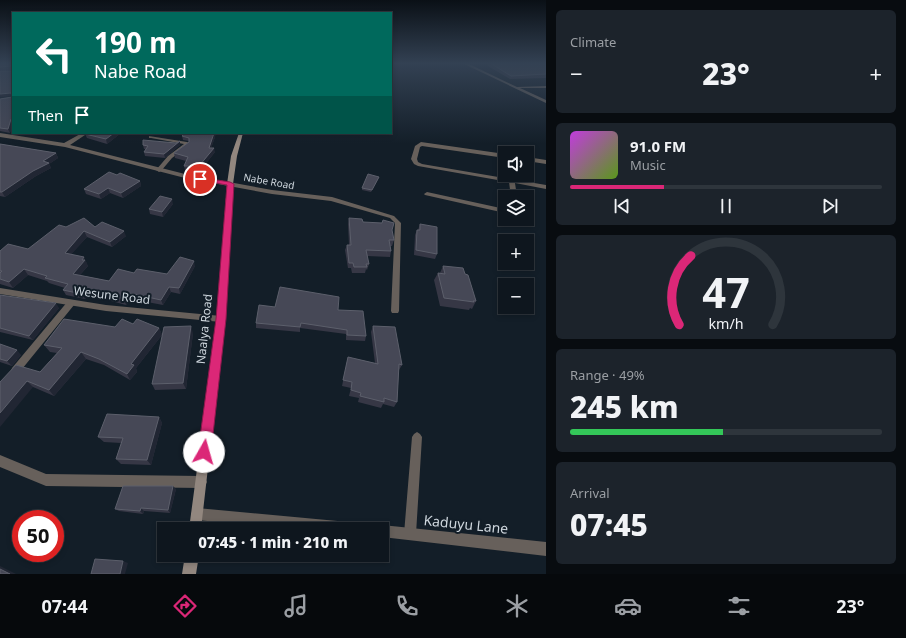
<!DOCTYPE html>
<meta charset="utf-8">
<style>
:root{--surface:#0e161e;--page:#1c232b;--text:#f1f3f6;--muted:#9b9fa4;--line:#2e353c;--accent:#db2777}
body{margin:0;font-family:"Noto Sans",sans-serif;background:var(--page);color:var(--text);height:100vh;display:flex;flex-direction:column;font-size:15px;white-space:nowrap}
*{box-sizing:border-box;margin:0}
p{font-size:13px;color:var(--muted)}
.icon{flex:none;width:22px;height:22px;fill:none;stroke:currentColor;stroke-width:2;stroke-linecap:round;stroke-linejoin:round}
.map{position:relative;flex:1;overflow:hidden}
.drawer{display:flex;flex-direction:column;gap:10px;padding:10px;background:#080c10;width:360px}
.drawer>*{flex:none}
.hud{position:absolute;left:12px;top:12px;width:380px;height:122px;border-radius:0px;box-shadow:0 2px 6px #0003,0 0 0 1px var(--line);background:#00695c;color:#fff;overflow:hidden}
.tools{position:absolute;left:498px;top:146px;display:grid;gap:8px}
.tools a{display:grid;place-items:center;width:36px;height:36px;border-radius:0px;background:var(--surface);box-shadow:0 2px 6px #0003,0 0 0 1px var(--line);font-size:20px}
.speed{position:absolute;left:12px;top:510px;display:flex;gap:8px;font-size:20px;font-weight:700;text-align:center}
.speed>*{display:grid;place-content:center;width:52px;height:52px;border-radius:50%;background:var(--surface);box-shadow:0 2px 6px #0003,0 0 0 1px var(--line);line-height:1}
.speed .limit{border:6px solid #d22;background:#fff;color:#111}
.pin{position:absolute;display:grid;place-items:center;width:34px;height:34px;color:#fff;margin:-17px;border:2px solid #fff;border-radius:50%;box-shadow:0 1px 4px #0007}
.me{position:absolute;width:44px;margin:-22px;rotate:7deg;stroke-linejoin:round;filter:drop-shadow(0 0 3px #0008)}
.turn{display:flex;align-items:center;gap:14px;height:84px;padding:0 16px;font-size:18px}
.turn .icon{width:52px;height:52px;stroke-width:2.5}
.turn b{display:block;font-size:28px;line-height:34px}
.then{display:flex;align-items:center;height:38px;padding:0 16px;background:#0003;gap:8px;font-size:15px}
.big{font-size:30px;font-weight:800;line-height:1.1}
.drawer .tile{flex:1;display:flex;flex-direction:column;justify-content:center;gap:6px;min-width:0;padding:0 14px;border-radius:6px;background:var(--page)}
.drawer .dial{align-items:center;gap:0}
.dial svg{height:104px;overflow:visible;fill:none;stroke:var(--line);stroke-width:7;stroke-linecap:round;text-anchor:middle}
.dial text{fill:var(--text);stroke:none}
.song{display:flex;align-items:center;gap:12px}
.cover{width:48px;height:48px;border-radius:6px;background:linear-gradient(135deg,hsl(290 70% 55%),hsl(90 70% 35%))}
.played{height:4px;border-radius:2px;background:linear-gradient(90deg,var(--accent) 30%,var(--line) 30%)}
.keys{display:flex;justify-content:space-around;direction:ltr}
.heat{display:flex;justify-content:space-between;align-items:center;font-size:22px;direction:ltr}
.charge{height:6px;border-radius:3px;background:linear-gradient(90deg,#34c759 49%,var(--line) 0)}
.trip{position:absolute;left:157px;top:522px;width:232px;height:40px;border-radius:0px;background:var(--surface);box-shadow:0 2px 6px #0003,0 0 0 1px var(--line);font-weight:800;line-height:40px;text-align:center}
.tab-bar{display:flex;height:64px;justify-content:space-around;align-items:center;background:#06090c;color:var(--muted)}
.tab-bar .icon{width:28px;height:28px}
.tab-bar .active{color:var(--accent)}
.tab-bar b{font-size:18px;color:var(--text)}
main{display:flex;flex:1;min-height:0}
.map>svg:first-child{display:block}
</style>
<main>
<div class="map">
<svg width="546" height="574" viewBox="0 0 546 574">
<rect width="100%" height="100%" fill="#131e28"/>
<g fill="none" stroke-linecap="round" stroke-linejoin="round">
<path fill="#67605b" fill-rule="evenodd" d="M 149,136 L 187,142 L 189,143 L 188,146 L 172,158 L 161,171 L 159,172 L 156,170 L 168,156 L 184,144 L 151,138 L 149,138 Z
M 71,300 L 74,301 L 75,303 L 74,305 L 18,374 L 15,375 L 12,374 L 11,371 L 12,368 L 68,301 Z
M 417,432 L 420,434 L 422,437 L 416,534 L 414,538 L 410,540 L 406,538 L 404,534 L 412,437 L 414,434 Z"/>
<path fill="#67605b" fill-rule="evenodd" d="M 462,63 L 467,63 L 517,87 L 546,86 L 546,88 L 520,88 L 546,100 L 546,103 Z
M 0,133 L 64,143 L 82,133 L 88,133 L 70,145 L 185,174 L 272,190 L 332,197 L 394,216 L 401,223 L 399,311 L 398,313 L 392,313 L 391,311 L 395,223 L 390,218 L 331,201 L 272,194 L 185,178 L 65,147 L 0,137 Z
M 421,142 L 505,154 L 505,158 L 422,146 L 420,147 L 417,159 L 418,162 L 422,164 L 546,185 L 546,189 L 515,183 L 517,197 L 511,197 L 509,182 L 418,166 L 414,164 L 411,159 L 415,146 Z
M 527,157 L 546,160 L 546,164 L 527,161 Z
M 427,192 L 505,209 L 505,213 L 425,195 L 424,194 Z
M 0,288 L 106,305 L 221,316 L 224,317 L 225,319 L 224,321 L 221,322 L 106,311 L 0,294 Z
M 0,455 L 46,474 L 201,476 L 205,478 L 207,482 L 205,486 L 201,488 L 46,486 L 0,467 Z
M 197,508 L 359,523 L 363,525 L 365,529 L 291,529 L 197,520 L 193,518 L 191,514 L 193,510 Z
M 382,525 L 546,542 L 546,556 L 382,537 L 382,529 L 376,529 L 377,526 Z"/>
<path fill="#92877f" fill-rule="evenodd" d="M 239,133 L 243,133 L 237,156 L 233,184 L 225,319 L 201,529 L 189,529 L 217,319 L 227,184 L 231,156 Z
M 185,555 L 199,555 L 196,574 L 182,574 Z"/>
</g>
<path fill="#363745" d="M 0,63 L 13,63 L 13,123 L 10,133 L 0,131 L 0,99 L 12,97 L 11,71 L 13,70 L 0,70 Z
M 487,63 L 542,63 L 546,64 L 546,78 L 510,79 L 488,66 L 488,64 Z
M 121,133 L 107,144 L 87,138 L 85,134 Z
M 182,136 L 215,137 L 211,148 L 215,152 L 200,171 L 185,170 L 184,166 L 186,161 L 175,158 L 174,153 L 189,142 L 189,141 L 183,140 Z
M 0,144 L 56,153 L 58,158 L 49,164 L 51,168 L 36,176 L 5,197 L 0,196 Z
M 143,145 L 180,145 L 165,158 L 145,156 L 144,152 L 146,149 L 144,149 Z
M 117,175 L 140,181 L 141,186 L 123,198 L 110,193 L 101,199 L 86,194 L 84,189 Z
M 379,177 L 378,179 L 371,192 L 362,190 L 362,188 Z
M 173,204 L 163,217 L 150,214 L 149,209 Z
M 349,218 L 392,230 L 394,240 L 392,246 L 390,246 L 391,251 L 390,257 L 367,256 L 369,264 L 367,270 L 366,269 L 365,273 L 352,273 L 351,268 L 348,268 L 345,250 L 347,245 L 349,245 L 348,224 Z
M 420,224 L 437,254 L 435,259 L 414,255 L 415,235 L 417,230 L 418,230 Z
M 66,227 L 95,227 L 126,236 L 112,247 L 87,237 L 71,254 L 87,263 L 86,263 L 88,266 L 80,275 L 109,281 L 134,273 L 167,274 L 195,266 L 180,294 L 171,292 L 163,305 L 131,299 L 126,305 L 89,295 L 85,299 L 66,295 L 63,290 L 65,288 L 49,283 L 47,281 L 28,275 L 13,288 L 0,284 L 0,251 L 28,249 Z
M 443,266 L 465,274 L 476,301 L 472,309 L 470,308 L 469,310 L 440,306 L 434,280 L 438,273 L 440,273 Z
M 0,295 L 59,308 L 33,340 L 0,332 Z
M 275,307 L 338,310 L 366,336 L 365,341 L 346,340 L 346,334 L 300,328 L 300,332 L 256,328 L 256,323 Z
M 133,324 L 159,328 L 162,335 L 136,368 L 137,372 L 130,380 L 104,365 L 86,359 L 54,396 L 33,387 L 0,382 L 40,372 L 57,353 L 50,352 L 44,345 L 115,327 Z
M 373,326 L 402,365 L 399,370 L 397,402 L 394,407 L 383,404 L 381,408 L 358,402 L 359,398 L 349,396 L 351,388 L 342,386 L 348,357 L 375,363 L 371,332 Z
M 193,333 L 186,389 L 155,390 L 152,384 Z
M 0,344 L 21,355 L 12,366 L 0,362 Z
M 159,417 L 162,423 L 151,465 L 121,464 L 116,459 L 121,443 L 104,442 L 98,437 Z
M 176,489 L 170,513 L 144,511 L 143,514 L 119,511 L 115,509 Z"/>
<path fill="#212633" d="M 11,93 L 13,96 L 0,97 L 0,94 Z
M 11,119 L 13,123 L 10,133 L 8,129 Z
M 114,133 L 121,133 L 107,144 L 106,139 Z
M 214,133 L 217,133 L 215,137 L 210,152 L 209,148 Z
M 180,141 L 180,145 L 165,158 L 164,154 Z
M 214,148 L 215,152 L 200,171 L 199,166 Z
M 56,153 L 58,158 L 49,164 L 51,168 L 36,176 L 5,197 L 2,192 L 43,161 Z
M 140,181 L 141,186 L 123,198 L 121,193 Z
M 108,188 L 110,193 L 101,199 L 99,194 Z
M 172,199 L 173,204 L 163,217 L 162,212 Z
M 84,231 L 87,237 L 68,258 L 65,253 Z
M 124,231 L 126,236 L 112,247 L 110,242 Z
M 84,257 L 88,266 L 76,279 L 73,274 Z
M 194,261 L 195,266 L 180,294 L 179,288 Z
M 24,269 L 28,275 L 13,288 L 9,282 Z
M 169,287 L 171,292 L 163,305 L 161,300 Z
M 86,289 L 89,295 L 85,299 L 82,294 Z
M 129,293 L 131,299 L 126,305 L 124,299 Z
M 56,303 L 59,308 L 33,340 L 29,336 Z
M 191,326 L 193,333 L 186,389 L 183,383 Z
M 159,328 L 162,335 L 136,368 L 137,372 L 130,380 L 127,374 L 131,364 Z
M 17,350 L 21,355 L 12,366 L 7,361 Z
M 81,352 L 86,359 L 54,396 L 49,390 Z
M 27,381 L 33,387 L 0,427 L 0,413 Z
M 159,417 L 162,423 L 151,465 L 147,460 Z
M 173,486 L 176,489 L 170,513 L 168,510 Z
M 141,508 L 144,511 L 143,514 L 140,511 Z
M 123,561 L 128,563 L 125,574 L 120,574 Z
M 0,566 L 16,574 L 10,574 L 0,569 Z"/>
<path fill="#464856" stroke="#5c5f6b" d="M 0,63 L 13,63 L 13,120 L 11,119 L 8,129 L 0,128 L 0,99 L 12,97 L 11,93 L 0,94 L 0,71 L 11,71 L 13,70 L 11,66 L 0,67 Z
M 490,63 L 542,63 L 546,64 L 546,74 L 511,76 Z
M 86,133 L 114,133 L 106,139 L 85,134 Z
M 185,133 L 214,133 L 209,148 L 214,148 L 199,166 L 184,166 L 188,157 L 174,153 L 189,142 L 189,138 L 182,136 Z
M 143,140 L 176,143 L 180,141 L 164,154 L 144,152 L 148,146 L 143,145 Z
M 0,144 L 56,153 L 43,161 L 49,163 L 33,171 L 2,192 L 0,192 Z
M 109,172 L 117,175 L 120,173 L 140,181 L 121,193 L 108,188 L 99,194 L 84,189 Z
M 368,174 L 379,177 L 372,190 L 362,188 Z
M 160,196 L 172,199 L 162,212 L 149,209 Z
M 84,218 L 95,227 L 102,222 L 124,231 L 110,242 L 84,231 L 65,253 L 84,257 L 82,260 L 85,260 L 73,274 L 109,281 L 118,269 L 134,273 L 137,269 L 167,274 L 180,257 L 194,261 L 179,288 L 169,287 L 161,300 L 129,293 L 124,299 L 86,289 L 82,294 L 63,290 L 68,284 L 45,278 L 47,276 L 24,269 L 9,282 L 0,279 L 0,273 L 2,271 L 0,271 L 0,251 L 8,244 L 28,249 L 59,225 L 66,227 Z
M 349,218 L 362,219 L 363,222 L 382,223 L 383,220 L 394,223 L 392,230 L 394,240 L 389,240 L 391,251 L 366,250 L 369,264 L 366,264 L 367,267 L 354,267 L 353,263 L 349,263 L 347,245 L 351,245 Z
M 420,224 L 437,227 L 437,254 L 416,250 L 417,230 L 420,230 Z
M 443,266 L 463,268 L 465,274 L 468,275 L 476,301 L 473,301 L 474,302 L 444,298 L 438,273 L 445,274 Z
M 280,287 L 339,297 L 338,310 L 363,311 L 366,336 L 347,335 L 347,330 L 301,323 L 300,327 L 256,323 L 259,305 L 275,307 Z
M 0,295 L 56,303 L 29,336 L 0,328 Z
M 64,319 L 115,327 L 122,319 L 133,324 L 137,319 L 159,328 L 131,364 L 134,365 L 127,374 L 99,359 L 81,352 L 49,390 L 27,381 L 0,413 L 0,382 L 16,365 L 40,372 L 62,348 L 44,345 Z
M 191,326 L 183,383 L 152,384 L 164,327 Z
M 373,326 L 395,327 L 402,365 L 399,364 L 397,402 L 384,398 L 384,402 L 360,396 L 361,393 L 351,390 L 352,382 L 343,380 L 348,357 L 378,364 Z
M 0,344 L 17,350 L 7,361 L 0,359 Z
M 107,414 L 159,417 L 147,460 L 116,459 L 123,438 L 98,437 Z
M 123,486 L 173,486 L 168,510 L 141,508 L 140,511 L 115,509 Z
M 95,559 L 123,561 L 120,574 L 91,574 Z
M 0,569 L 10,574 L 0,574 Z"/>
<linearGradient id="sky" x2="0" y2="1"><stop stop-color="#0a1016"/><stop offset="0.44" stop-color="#334153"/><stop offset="1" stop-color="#334153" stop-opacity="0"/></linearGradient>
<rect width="546" height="144" fill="url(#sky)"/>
<path fill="#db2777" stroke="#8e194d" d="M 198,177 L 230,182 L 234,184 L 226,319 L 211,452 L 209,457 L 204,459 L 200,457 L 198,452 L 216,319 L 227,185 L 198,180 Z"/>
<g text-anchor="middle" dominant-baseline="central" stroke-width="4" stroke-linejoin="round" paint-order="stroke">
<g font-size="10" fill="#cfd7de" stroke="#131e28">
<text transform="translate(269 181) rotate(10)">Nabe Road</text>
</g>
<g font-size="12" fill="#cfd7de" stroke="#131e28">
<text transform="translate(112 295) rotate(7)">Wesune Road</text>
<text transform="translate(204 329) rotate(-84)">Naalya Road</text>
</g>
<g font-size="14" fill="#cfd7de" stroke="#131e28">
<text transform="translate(466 524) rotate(6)">Kaduyu Lane</text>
</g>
</g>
</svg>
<div class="tools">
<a><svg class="icon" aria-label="sound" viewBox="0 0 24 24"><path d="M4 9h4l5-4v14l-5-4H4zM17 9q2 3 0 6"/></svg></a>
<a><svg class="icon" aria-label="layers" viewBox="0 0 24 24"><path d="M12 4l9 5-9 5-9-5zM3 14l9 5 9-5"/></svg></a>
<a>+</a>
<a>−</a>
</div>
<div class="speed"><div class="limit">50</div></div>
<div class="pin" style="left:200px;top:179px;background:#d93025"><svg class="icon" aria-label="arrive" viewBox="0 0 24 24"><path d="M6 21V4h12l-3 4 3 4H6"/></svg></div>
<svg class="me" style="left:204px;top:452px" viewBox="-20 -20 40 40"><circle r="19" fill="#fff"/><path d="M0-13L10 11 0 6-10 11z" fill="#db2777"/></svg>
<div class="trip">07:45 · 1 min · 210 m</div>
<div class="hud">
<div class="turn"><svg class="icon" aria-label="left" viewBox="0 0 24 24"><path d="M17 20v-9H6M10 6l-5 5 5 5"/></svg><div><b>190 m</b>Nabe Road</div></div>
<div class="then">Then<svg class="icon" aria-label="arrive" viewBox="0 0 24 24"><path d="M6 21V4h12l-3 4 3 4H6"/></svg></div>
</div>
</div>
<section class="drawer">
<div class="tile"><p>Climate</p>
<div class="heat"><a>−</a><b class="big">23°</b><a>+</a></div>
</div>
<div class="tile">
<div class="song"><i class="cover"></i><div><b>91.0 FM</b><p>Music</p></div></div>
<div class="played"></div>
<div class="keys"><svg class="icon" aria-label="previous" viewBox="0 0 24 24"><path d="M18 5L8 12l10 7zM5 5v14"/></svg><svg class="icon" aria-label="pause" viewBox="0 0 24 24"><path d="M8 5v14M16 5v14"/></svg><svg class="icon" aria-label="next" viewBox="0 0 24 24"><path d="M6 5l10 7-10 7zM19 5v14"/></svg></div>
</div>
<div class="tile dial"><svg viewBox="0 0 100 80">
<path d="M14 69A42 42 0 1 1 86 69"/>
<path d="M14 69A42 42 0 0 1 23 16" stroke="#db2777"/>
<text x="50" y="56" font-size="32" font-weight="700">47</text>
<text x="50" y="72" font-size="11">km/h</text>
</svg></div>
<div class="tile"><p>Range · 49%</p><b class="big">245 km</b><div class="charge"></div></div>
<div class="tile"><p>Arrival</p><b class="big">07:45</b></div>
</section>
</main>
<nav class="tab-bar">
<b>07:44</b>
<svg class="icon active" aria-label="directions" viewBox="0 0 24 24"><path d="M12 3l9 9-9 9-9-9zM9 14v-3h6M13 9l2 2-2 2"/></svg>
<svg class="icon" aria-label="music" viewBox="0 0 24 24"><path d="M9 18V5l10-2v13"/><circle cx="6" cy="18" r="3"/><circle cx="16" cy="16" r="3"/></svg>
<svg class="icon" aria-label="phone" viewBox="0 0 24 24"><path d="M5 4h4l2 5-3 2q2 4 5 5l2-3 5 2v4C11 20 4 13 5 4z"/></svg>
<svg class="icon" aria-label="climate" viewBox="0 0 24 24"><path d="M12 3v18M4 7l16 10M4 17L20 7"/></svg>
<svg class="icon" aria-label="car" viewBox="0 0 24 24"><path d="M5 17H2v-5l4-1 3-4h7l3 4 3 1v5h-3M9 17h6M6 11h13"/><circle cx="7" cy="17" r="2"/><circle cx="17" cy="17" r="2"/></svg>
<svg class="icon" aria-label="filters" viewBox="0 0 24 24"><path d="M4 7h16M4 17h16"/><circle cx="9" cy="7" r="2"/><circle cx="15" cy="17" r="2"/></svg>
<b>23°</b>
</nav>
